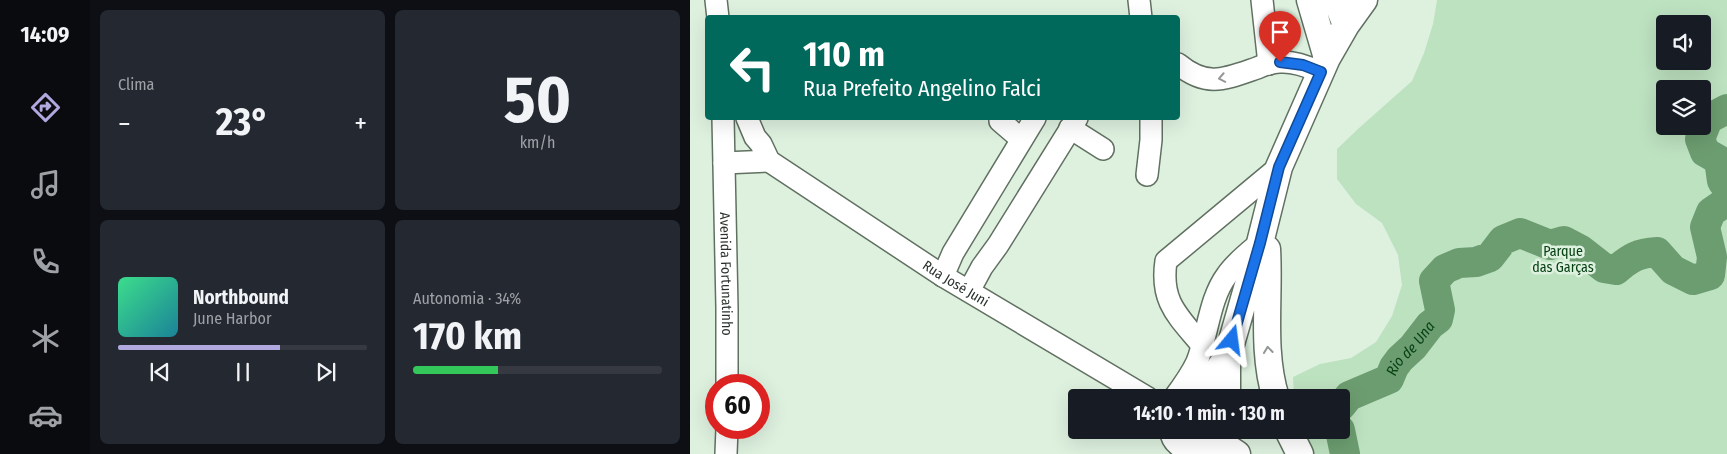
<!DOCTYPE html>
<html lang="pt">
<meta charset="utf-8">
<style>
:root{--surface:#171b24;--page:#242831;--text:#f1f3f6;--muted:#9ea1a6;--line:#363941;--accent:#b1a8e0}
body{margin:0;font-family:"Fira Sans Condensed",sans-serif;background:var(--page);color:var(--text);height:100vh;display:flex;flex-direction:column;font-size:19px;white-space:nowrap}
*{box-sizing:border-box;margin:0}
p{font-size:16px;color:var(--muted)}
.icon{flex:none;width:28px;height:28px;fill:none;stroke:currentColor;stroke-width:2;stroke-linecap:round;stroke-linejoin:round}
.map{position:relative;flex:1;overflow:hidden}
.side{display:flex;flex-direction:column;gap:10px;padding:10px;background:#0d0f14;width:600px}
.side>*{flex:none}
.banner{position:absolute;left:15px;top:15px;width:475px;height:105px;border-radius:5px;box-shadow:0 5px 20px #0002;background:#00695c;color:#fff;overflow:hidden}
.tools{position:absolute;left:966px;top:15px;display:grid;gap:10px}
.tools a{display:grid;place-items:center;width:55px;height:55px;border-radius:5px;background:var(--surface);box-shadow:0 5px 20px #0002;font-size:25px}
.speed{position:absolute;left:15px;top:374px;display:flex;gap:10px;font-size:25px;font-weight:700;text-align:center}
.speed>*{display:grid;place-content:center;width:65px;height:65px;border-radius:50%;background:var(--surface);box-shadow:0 5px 20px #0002;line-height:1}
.speed .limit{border:8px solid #d22;background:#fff;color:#111}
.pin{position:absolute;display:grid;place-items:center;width:42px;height:42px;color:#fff;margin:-51px -21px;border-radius:50% 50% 50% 0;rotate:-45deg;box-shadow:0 0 5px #0007}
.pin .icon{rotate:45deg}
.me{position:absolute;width:55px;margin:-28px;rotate:16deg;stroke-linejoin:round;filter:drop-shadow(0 0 4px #0008)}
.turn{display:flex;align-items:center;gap:18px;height:105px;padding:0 15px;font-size:22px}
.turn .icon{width:65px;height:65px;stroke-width:2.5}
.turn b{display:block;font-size:35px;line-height:42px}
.big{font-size:38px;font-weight:700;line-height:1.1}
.side .tile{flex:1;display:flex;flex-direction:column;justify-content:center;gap:8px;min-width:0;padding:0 18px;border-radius:8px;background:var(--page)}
.side .dial{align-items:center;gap:0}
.dial b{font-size:65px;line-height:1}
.song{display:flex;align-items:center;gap:15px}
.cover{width:60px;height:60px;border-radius:8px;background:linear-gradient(135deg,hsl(150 70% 55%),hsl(190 70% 35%))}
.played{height:5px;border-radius:2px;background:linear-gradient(90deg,var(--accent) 65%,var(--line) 65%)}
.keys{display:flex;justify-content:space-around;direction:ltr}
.heat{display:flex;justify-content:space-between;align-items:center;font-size:28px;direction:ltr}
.charge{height:8px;border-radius:4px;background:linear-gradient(90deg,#34c759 34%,var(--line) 0)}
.side .tiles{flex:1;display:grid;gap:10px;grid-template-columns:repeat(2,1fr)}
.trip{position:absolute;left:378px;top:389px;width:282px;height:50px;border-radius:5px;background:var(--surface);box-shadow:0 5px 20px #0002;font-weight:700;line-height:50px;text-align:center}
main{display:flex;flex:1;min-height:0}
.dock{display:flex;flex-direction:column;width:90px;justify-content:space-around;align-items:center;background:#090b0e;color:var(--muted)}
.dock .icon{width:35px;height:35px}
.dock .active{color:var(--accent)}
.dock b{font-size:22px;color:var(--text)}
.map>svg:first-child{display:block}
</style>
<main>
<nav class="dock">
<b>14:09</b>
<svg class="icon active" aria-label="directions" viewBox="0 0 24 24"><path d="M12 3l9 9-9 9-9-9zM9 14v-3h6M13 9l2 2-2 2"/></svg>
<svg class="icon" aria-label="music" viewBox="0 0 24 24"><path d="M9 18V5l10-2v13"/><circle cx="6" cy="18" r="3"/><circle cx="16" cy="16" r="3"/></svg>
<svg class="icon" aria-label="phone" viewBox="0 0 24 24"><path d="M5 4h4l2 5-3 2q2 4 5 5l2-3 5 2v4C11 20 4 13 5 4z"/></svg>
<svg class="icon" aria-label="climate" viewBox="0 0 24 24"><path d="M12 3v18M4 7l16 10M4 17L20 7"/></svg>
<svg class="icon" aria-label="car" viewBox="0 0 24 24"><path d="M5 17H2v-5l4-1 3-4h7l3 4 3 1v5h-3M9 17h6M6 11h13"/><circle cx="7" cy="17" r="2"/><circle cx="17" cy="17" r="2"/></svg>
</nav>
<section class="side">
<div class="tiles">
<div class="tile"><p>Clima</p>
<div class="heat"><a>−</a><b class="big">23°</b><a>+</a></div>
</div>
<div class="tile dial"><b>50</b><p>km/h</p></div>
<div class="tile">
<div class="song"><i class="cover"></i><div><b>Northbound</b><p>June Harbor</p></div></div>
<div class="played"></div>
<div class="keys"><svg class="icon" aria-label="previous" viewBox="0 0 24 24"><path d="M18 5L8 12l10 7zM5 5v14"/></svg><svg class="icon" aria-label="pause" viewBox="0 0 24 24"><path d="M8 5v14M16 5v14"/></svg><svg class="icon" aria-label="next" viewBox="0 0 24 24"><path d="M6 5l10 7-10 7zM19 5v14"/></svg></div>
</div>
<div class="tile"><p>Autonomia · 34%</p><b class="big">170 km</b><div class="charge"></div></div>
</div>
</section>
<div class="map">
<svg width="1037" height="454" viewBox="0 0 1037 454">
<rect width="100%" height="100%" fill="#def1df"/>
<path fill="#bde2c0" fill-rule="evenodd" d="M 747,0 L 1037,0 L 1037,454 L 624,454 L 612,430 L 651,430 L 651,398 L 604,397 L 603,377 L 630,364 L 661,358 L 686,342 L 702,316 L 712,285 L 708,255 L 692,223 L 666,204 L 647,179 L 647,149 L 669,128 L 722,81 L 734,53 L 743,24 ZM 975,24 L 1012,24 L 1012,61 L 975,61 ZM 975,89 L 1012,89 L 1012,126 L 975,126 Z"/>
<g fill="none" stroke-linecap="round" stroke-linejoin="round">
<g stroke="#6c9d70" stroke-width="30">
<path d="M 1037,109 L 1018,119 L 1010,139 L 1015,152 L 1029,160 L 1032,181 L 1037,188"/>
<path id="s1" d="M 651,406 L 659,396 L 699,379 L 704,367 L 710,359 L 723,347 L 740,325 L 748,319 L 750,310 L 744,281 L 755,269 L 769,263 L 786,262 L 800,257 L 813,240 L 830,233 L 860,245 L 874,241 L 891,250 L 914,268 L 926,270 C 940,258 948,253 967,252 L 983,270 L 1003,280 L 1020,275 L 1022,257 L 1015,227 L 1021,212 L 1037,201"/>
<path d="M 650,430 L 655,454"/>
</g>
<defs>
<g id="minor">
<path d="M 26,0 L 28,18"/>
<path d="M 449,0 L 451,18"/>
<path d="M 572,0 L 579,64"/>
<path d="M 488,64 C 517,88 535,79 567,68 C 574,65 582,62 590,62 C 604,61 618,67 631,72"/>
<path id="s2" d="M 33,118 L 37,308 L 37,385"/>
<path id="s3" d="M 57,118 L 65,137 L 71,144 L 79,161 L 253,276 L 458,398"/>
<path d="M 310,118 L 310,121 L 331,139"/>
<path d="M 380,128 L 413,149"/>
<path d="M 34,163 L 79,161"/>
<path d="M 457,175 L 461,140 L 461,118"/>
<path d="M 253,276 L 263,253 L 345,118"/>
<path d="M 279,291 L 292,267 L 308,245 L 387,118"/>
<path d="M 512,345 C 488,316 470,302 476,261 L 589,167"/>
<path d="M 484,398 C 493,386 501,375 507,362 C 518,334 519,299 537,275 C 546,262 558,253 570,243"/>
<path d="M 36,454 L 37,428"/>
</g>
<path id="major" d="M 620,0 L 637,58
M 646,0 L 656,25
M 577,249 C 580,297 571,351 586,398
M 506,398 L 537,358
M 537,398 L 537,358 L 570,243 L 589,167 L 637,58 L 656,25 L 674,0
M 483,430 C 485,454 524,454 529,430
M 598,430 L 610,454
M 526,440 L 547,454"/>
</defs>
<use href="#minor" stroke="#607061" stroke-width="24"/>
<use href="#major" stroke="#607061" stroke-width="29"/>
<use href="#minor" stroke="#fff" stroke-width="21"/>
<use href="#major" stroke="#fff" stroke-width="26"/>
</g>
<defs><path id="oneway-chevron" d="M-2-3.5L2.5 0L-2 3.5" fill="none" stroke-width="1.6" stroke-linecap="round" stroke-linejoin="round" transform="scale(1.25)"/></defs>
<g stroke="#949895">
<use href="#oneway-chevron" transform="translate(532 78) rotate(169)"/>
<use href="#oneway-chevron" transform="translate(578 350) rotate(-96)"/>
</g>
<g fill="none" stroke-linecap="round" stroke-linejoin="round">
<defs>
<path id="route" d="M 542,340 L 570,243 L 589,167 L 631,72 L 613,65 L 590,62"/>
</defs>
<use href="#route" stroke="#114b97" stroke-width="12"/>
<use href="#route" stroke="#1a73e8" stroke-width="9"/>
</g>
<g text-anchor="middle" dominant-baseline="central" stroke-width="5" stroke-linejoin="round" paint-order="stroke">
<g font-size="14" fill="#064014" stroke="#def1df">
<text x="873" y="251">Parque<tspan x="873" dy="16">das Garças</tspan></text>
</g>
<g font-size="14" fill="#2a322b" stroke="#def1df">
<text stroke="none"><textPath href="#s2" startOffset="156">Avenida Fortunatinho</textPath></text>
<text stroke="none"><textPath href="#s3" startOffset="272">Rua José Juni</textPath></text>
</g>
<g font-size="15" font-style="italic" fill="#074115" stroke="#def1df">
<text stroke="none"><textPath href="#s1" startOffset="94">Rio de Una</textPath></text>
</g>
</g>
</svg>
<div class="tools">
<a><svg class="icon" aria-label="sound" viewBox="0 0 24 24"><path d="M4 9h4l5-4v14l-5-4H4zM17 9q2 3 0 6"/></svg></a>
<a><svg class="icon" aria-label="layers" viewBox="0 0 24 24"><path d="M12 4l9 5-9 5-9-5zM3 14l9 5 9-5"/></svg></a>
</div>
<div class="speed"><div class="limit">60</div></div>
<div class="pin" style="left:590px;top:62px;background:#d93025"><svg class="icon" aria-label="arrive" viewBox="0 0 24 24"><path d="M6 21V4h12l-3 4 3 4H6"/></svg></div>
<svg class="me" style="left:542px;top:340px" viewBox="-20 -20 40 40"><path d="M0-17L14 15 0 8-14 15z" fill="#1a73e8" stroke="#fff" stroke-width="4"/></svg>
<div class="trip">14:10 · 1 min · 130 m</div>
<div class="banner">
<div class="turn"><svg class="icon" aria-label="left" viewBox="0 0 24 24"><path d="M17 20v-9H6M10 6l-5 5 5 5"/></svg><div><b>110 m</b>Rua Prefeito Angelino Falci</div></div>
</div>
</div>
</main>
